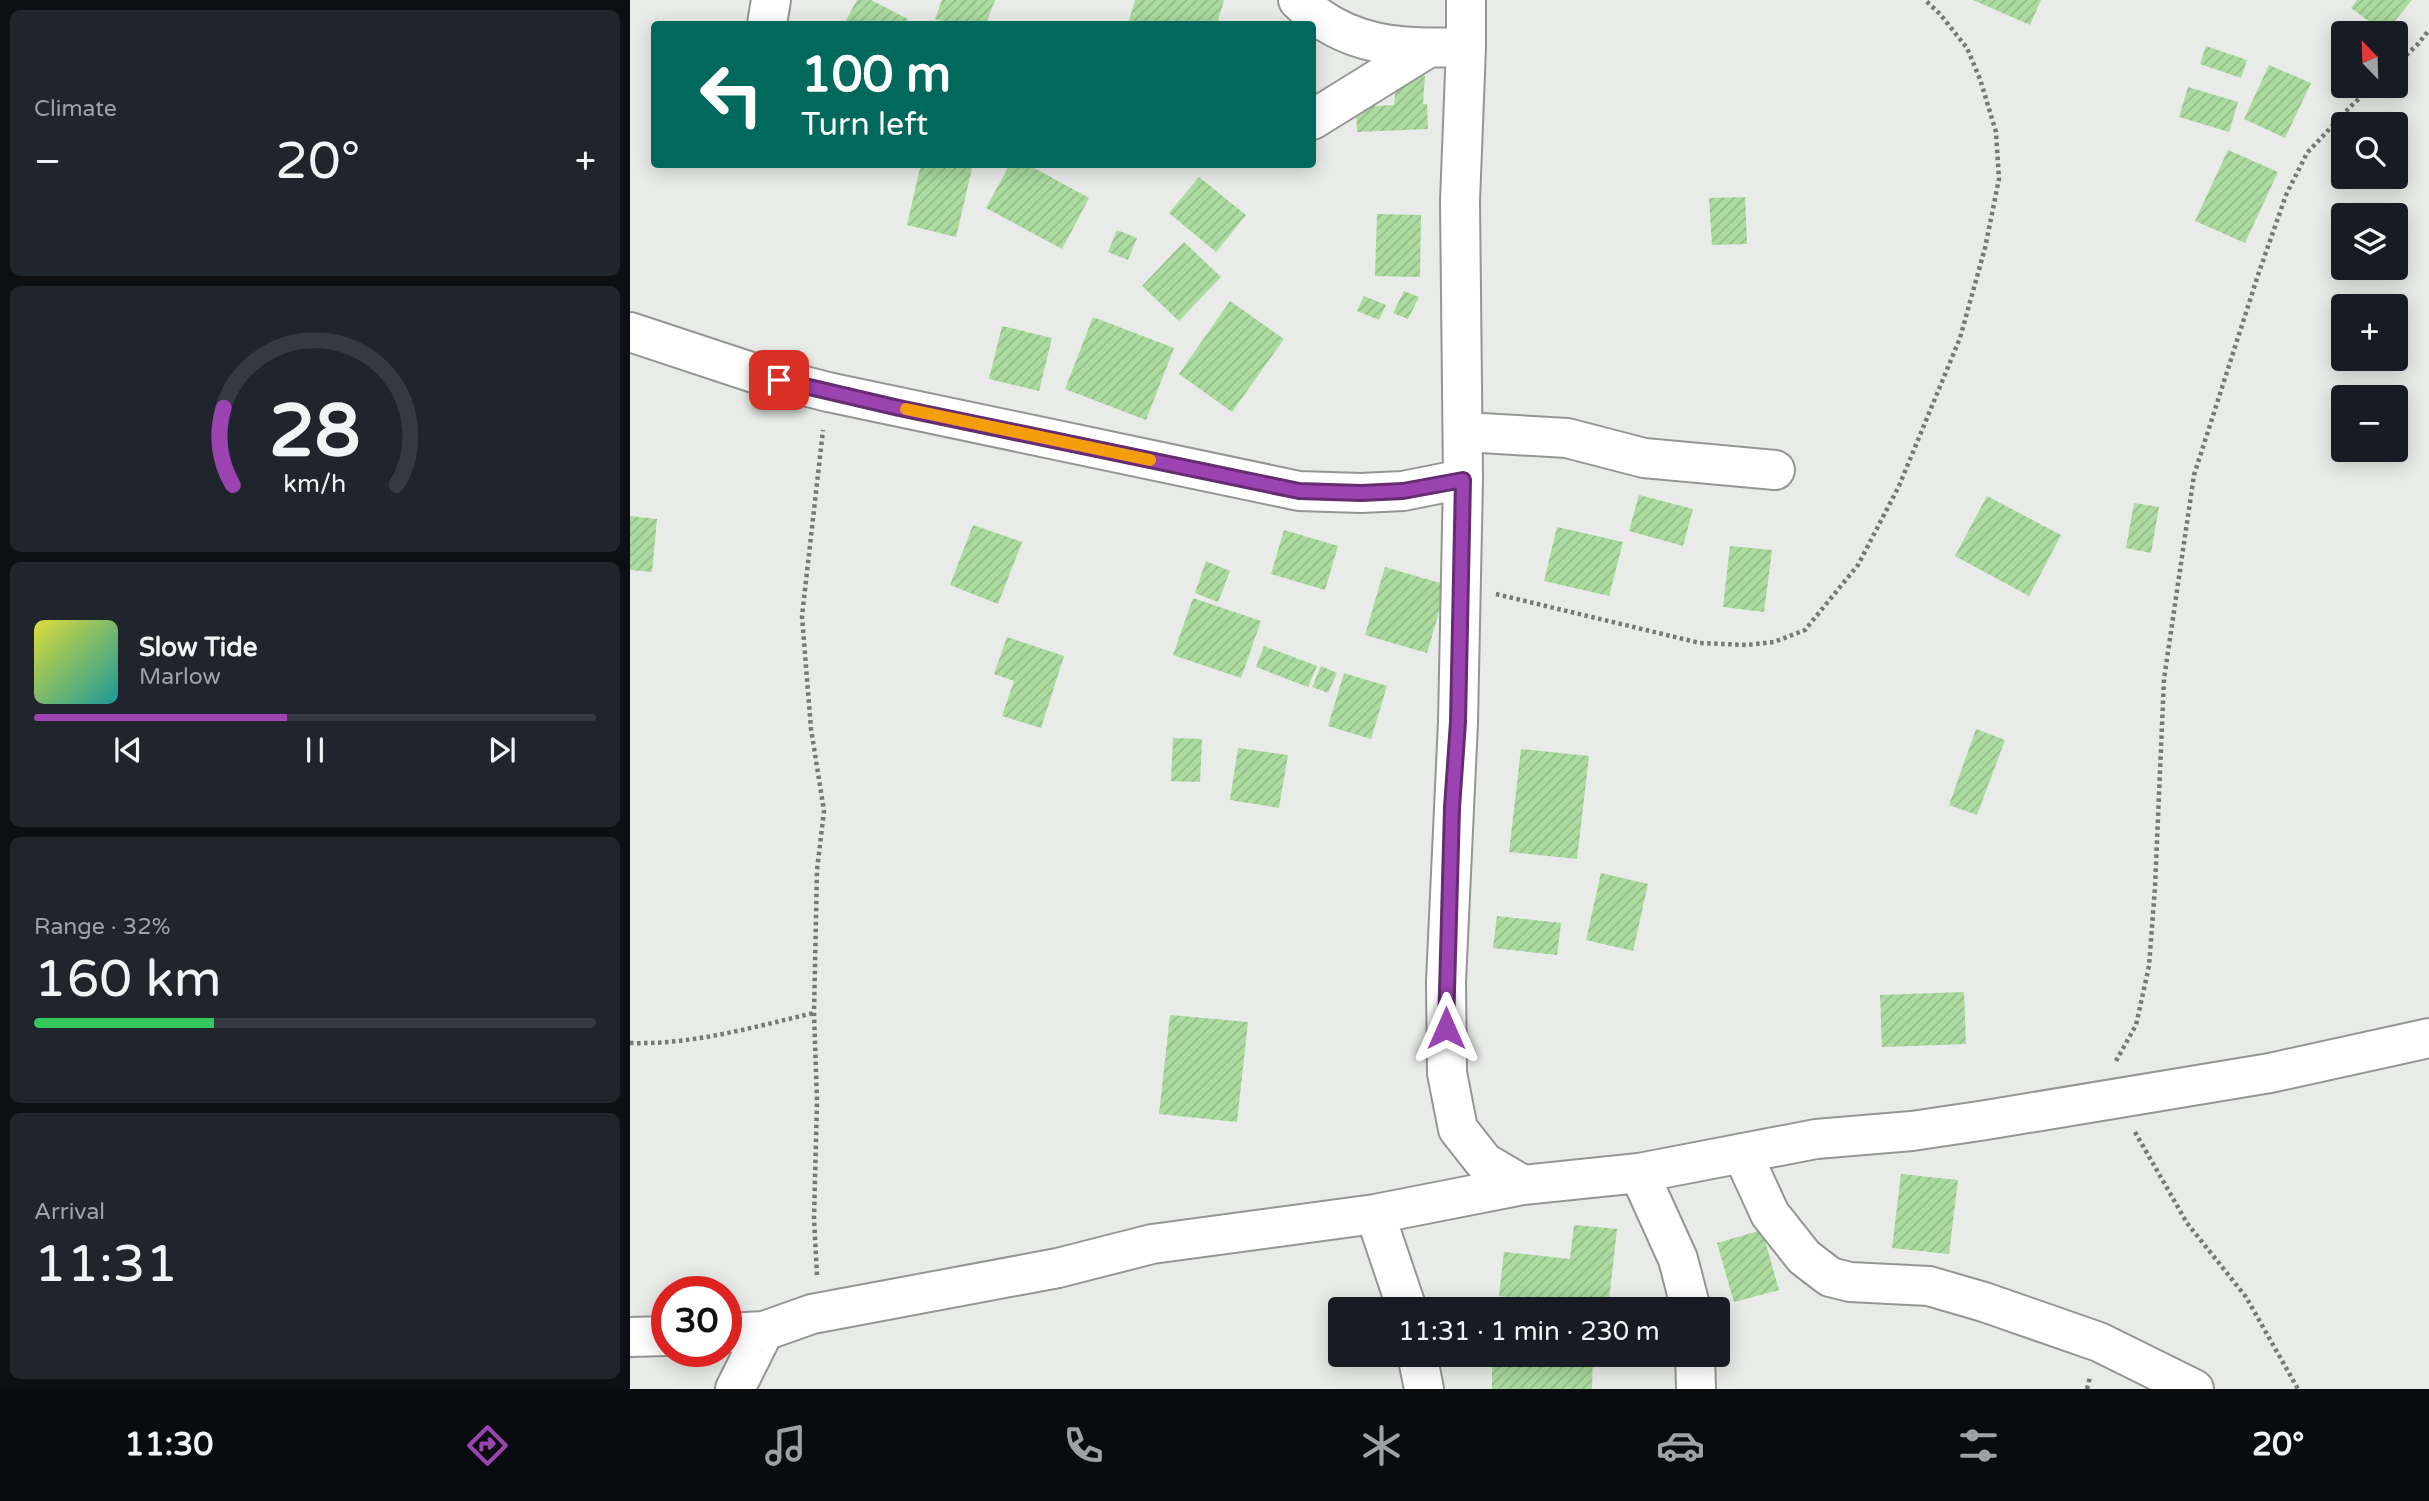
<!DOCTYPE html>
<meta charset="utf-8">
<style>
:root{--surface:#171b24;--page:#20242c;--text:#f1f3f6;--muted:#9ea1a6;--line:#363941;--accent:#9b43b0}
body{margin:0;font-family:"Varela Round",sans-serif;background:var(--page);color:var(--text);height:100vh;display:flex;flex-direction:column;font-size:26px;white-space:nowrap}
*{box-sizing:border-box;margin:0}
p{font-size:23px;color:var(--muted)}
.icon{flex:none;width:38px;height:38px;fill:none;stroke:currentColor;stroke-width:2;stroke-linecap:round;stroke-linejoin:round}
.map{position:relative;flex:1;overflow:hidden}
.details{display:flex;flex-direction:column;gap:10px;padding:10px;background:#0d0f14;width:630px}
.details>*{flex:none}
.hud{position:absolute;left:21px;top:21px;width:665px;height:147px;border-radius:7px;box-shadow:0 4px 18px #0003;background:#00695c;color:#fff;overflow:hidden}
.needle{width:46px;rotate:337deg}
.controls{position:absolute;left:1701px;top:21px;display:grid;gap:14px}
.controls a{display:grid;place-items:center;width:77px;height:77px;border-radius:7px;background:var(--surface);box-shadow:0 4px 18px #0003;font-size:35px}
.speed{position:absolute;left:21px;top:1276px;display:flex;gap:14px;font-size:35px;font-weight:700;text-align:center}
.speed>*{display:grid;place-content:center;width:91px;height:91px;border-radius:50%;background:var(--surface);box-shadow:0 4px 18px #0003;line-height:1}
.speed .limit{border:10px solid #d22;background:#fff;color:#111}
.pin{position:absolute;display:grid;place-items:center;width:60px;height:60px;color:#fff;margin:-30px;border-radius:14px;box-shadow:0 4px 10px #0006}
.me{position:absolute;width:77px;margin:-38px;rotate:0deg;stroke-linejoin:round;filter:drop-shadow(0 0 5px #0008)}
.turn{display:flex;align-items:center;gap:24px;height:147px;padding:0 35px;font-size:32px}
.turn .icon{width:91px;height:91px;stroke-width:2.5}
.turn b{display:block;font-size:49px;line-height:60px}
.big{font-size:52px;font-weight:600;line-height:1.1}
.details .tile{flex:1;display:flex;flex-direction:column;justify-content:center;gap:10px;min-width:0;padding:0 24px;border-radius:10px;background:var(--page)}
.details .dial{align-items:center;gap:0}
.dial svg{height:182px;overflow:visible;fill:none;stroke:var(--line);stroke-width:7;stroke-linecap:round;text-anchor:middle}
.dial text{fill:var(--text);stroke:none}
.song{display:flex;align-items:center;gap:21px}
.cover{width:84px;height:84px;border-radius:10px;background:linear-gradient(135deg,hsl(60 70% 55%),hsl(180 70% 35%))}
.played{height:7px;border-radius:4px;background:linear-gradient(90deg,var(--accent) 45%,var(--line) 45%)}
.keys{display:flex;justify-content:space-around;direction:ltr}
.heat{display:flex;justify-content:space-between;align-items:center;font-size:38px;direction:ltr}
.charge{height:10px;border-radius:5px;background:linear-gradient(90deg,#34c759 32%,var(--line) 0)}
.trip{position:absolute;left:698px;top:1297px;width:402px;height:70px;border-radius:7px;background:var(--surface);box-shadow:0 4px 18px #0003;font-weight:600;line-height:70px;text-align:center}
.dock{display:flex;height:112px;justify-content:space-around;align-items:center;background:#090b0e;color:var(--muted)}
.dock .icon{width:49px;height:49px}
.dock .selected{color:var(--accent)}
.dock b{font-size:32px;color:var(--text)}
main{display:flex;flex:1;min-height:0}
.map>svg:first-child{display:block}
</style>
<main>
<section class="details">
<div class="tile"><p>Climate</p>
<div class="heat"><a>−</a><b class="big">20°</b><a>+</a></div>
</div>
<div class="tile dial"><svg viewBox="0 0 100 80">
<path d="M14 69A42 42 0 1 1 86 69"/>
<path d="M14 69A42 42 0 0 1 10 35" stroke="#9b43b0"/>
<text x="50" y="56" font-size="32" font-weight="700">28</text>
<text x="50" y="72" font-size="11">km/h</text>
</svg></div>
<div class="tile">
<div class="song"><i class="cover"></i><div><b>Slow Tide</b><p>Marlow</p></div></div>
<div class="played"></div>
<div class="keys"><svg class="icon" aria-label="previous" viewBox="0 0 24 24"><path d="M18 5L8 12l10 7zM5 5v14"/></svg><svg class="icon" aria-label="pause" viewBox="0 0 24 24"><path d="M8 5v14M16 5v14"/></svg><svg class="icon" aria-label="next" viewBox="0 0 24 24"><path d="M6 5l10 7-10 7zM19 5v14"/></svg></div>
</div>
<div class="tile"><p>Range · 32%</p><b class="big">160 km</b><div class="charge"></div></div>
<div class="tile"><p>Arrival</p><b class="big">11:31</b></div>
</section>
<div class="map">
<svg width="1799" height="1389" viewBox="0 0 1799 1389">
<defs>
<pattern id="building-hatch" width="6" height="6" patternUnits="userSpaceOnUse" patternTransform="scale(1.75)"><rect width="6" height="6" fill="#acdba0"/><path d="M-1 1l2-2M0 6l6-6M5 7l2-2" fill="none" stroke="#93bb89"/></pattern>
</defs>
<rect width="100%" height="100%" fill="#e8ebe8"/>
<path fill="url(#building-hatch)" d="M 227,0 L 241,0 L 278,19 L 275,24 L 214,24 Z
M 312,0 L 365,0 L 356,24 L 321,24 L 305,19 Z
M 505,0 L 594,0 L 587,24 L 498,24 Z
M 1343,0 L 1411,0 L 1400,25 Z
M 1727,0 L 1782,0 L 1755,33 L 1721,8 Z
M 1576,46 L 1617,60 L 1611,78 L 1570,64 Z
M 1639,65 L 1681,83 L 1655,138 L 1614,119 Z
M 767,75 L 795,76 L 793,104 L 797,104 L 798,129 L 727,132 L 726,107 L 764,105 Z
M 1558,87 L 1608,102 L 1599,132 L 1549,117 Z
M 1598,150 L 1648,172 L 1615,243 L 1565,221 Z
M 291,164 L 343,164 L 326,237 L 277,225 Z
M 380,164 L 397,164 L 459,198 L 432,249 L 356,208 Z
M 569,177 L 616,215 L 586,252 L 539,213 Z
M 1115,197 L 1117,244 L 1082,245 L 1079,198 Z
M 747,214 L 791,215 L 790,277 L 745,276 Z
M 487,230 L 507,238 L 498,260 L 478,252 Z
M 554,242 L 591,277 L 549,321 L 512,286 Z
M 774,291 L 789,297 L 778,319 L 763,313 Z
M 734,296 L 756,305 L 749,320 L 727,311 Z
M 600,301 L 654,339 L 602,412 L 549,374 Z
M 463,317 L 544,348 L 516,420 L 435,389 Z
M 372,326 L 422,338 L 409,391 L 359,379 Z
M 1009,495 L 1063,509 L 1053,546 L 999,531 Z
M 1357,496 L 1431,535 L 1399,596 L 1325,556 Z
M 1504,503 L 1529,507 L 1521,553 L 1496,548 Z
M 0,516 L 27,519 L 22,572 L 0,570 Z
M 343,525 L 392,542 L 368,604 L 320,585 Z
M 927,527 L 993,542 L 979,596 L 914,581 Z
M 654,530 L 708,546 L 695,590 L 641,574 Z
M 1100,546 L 1142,550 L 1134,612 L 1093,607 Z
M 576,561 L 600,571 L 588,602 L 565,593 Z
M 755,567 L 817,585 L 797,653 L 735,635 Z
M 563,598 L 631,621 L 611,678 L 543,655 Z
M 377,637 L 434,656 L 411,728 L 372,716 L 384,681 L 364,674 Z
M 634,646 L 687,666 L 678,687 L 626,667 Z
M 691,666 L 707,673 L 698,693 L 682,687 Z
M 714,673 L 757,686 L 741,739 L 698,726 Z
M 1346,729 L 1375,740 L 1347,815 L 1319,805 Z
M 543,738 L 572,739 L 570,782 L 541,781 Z
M 608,748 L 658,755 L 649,808 L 600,800 Z
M 891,749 L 959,756 L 947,859 L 879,852 Z
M 971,873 L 1018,884 L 1003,951 L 956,940 Z
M 867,916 L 931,923 L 927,955 L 863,948 Z
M 1334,992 L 1336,1044 L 1252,1047 L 1250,995 Z
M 540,1015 L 618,1022 L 607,1122 L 529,1114 Z
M 1271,1174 L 1328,1180 L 1319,1254 L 1262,1248 Z
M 944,1225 L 987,1229 L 978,1309 L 879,1309 L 880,1297 L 869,1296 L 874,1252 L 940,1259 Z
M 1132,1230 L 1149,1290 L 1104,1302 L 1087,1243 Z
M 862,1354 L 963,1354 L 962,1389 L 862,1389 Z"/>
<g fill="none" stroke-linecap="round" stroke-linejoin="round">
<defs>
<path id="street" d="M 668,0 C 716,48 773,49 836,47
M 836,0 L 836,47 L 830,201 L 833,479 L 828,722 L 816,982 L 817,1073 L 828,1129 L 854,1162 L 893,1185
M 137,24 L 141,0
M 682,120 L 798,48
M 0,332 L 124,373 L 198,392 L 669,491 L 731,493 L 773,491 L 833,479
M 834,432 L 937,438 L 1014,458 L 1145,470
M 1112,1153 L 1140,1214 L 1174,1257 L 1200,1277 L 1220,1282 L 1299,1286 L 1354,1302 L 1469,1342 L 1564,1389
M 1009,1173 L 1048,1259 L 1061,1309
M 745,1214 L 777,1309
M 96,1333 L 134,1331 L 182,1314 L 428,1268 L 522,1244 L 745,1214 L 893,1185 L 1009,1173 L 1186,1139 L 1282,1131 L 1356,1120 L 1640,1073 L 1799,1038
M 0,1337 L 37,1336
M 787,1354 L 794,1389
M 1065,1354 L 1066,1389
M 105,1389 L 134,1331"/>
</defs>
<use href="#street" stroke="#949693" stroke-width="42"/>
<path stroke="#777977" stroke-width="4.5" stroke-dasharray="3.5 3.5" stroke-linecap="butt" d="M 1766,65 L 1788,44 L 1799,30
M 866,594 L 1070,643 L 1117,645 L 1144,642 L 1175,630 L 1228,565 L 1269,486 L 1330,338 L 1355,248 L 1369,179 L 1366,132 L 1350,79 L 1337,48 L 1310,14 L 1295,0
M 0,1043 C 63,1045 123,1027 184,1013
M 1486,1061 L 1506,1025 L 1519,966 L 1525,887 L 1534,679 L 1564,475 L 1628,275 L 1656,195 L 1677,153 L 1720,107 L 1743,86
M 1505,1132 L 1557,1223 L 1616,1297 L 1668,1389
M 187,1275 L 184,1218 L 187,1101 L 184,1013 L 187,870 L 194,811 L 181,729 L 172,616 L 193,430
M 1457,1389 L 1460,1377"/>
<use href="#street" stroke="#fff" stroke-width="38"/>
</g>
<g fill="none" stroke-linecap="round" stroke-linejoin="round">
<defs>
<path id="route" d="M 149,380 L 269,408 L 669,491 L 731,493 L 773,491 L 833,480 L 828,722 L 822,808 L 816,1028"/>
</defs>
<use href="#route" stroke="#652c72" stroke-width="18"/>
<use href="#route" stroke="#9b43b0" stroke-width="12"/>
<path stroke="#f59e0b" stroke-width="12" d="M 276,409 L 520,460"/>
</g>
</svg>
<div class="controls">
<a><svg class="needle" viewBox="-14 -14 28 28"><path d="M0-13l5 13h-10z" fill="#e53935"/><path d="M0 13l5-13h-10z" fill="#9ea1a6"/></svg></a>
<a><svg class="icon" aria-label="search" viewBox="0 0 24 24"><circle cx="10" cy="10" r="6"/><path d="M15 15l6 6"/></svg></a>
<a><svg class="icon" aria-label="layers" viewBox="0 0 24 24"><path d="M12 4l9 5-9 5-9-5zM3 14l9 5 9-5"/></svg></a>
<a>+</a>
<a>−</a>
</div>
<div class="speed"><div class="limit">30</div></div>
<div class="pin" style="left:149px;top:380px;background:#d93025"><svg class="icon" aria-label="arrive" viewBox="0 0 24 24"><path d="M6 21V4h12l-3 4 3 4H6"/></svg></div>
<svg class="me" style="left:816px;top:1028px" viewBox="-20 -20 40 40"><path d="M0-17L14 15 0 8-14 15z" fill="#9b43b0" stroke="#fff" stroke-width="4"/></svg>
<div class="trip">11:31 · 1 min · 230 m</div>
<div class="hud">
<div class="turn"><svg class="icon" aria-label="left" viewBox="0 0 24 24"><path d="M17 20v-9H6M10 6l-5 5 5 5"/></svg><div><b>100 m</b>Turn left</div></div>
</div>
</div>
</main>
<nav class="dock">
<b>11:30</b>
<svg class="icon selected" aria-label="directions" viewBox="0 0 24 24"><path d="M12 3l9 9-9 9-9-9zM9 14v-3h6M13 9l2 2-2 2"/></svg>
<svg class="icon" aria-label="music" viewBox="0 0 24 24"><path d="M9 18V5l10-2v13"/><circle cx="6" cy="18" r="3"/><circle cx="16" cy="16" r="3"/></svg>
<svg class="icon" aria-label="phone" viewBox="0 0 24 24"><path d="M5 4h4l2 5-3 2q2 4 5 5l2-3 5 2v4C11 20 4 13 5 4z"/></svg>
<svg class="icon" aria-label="climate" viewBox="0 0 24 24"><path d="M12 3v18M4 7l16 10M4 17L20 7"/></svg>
<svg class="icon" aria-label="car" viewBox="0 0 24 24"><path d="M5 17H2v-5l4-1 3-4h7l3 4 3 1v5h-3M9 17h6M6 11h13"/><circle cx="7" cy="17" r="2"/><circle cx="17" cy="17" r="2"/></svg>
<svg class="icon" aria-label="filters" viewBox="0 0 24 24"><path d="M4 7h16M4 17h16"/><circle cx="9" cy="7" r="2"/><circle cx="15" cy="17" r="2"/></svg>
<b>20°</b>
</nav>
